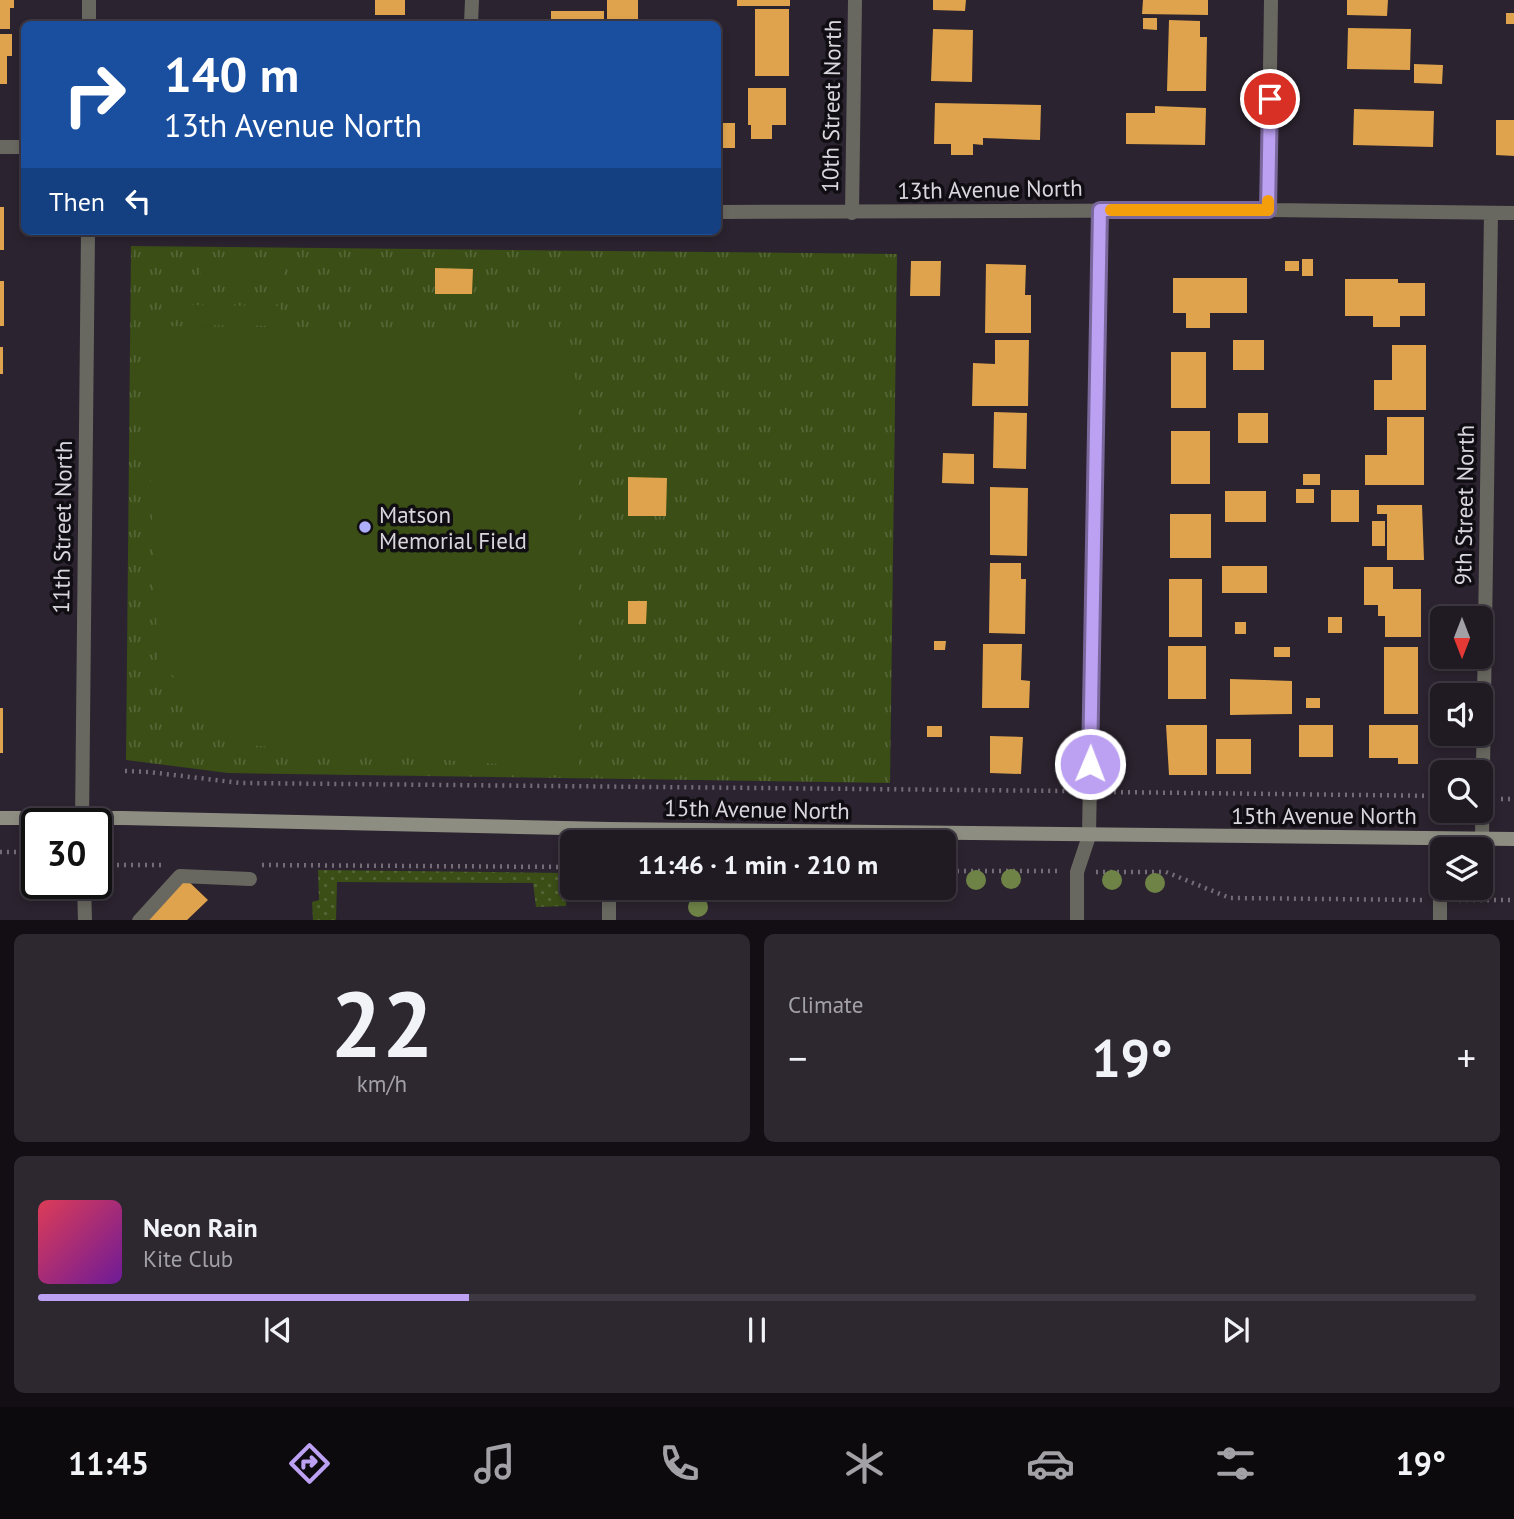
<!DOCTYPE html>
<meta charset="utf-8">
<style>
:root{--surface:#201a23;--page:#2d2730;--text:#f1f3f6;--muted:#a2a1a6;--line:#3d3841;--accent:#bca0f2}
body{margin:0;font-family:"PT Sans",sans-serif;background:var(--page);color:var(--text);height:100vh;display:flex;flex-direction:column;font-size:26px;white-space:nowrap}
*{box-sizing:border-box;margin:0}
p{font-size:23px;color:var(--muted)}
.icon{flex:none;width:38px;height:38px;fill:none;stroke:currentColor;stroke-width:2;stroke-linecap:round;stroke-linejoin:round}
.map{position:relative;height:920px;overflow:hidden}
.panel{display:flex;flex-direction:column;gap:14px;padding:14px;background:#120e13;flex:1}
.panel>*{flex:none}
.guide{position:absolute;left:21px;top:21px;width:700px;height:214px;border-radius:10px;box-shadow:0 4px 10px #0003,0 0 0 2px var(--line);background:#1a4fa0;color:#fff;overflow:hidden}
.needle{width:46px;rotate:180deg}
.controls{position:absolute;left:1430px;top:606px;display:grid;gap:14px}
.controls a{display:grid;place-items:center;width:63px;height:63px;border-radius:10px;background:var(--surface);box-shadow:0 4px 10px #0003,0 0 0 2px var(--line);font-size:35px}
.speed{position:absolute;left:21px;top:808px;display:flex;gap:14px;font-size:35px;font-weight:700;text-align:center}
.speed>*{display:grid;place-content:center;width:91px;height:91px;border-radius:50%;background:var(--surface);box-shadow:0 4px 10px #0003,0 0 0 2px var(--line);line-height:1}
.speed .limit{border:4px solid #111;border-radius:10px;background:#fff;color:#111}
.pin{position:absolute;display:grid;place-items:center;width:60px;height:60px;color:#fff;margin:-30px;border:4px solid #fff;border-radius:50%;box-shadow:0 2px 7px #0007}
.me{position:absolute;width:77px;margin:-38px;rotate:1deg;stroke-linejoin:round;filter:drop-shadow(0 0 5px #0008)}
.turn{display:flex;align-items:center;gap:24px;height:147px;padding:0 28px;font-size:32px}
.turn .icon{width:91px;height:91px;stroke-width:2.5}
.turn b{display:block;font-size:49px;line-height:60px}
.then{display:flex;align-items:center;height:66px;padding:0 28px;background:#0003;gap:14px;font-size:26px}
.big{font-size:52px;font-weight:700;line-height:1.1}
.panel .card{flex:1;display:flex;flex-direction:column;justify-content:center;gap:10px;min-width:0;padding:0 24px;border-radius:10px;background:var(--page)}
.panel .dial{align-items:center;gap:0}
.dial b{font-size:91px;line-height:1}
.song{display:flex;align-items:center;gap:21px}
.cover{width:84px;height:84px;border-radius:10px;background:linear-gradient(135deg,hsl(350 70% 55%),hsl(280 70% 35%))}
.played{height:7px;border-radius:4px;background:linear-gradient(90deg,var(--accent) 30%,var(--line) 30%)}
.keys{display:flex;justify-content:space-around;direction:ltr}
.heat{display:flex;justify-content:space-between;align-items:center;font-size:38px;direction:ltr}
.panel .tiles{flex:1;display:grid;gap:14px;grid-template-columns:1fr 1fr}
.card:last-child{grid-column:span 2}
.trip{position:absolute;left:560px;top:830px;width:396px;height:70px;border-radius:10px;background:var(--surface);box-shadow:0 4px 10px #0003,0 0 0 2px var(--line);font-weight:700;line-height:70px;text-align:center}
.tabs{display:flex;height:112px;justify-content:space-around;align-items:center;background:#0d0a0e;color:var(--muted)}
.tabs .icon{width:49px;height:49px}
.tabs .active{color:var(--accent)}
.tabs b{font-size:32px;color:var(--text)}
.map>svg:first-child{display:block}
</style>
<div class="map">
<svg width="1514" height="921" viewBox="0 0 1514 921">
<defs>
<pattern id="grass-dots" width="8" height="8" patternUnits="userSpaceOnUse" patternTransform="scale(1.75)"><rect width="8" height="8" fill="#3a4e16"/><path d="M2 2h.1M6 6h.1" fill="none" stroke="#566737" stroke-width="1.8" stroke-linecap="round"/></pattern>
<pattern id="park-tufts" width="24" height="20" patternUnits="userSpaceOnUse" patternTransform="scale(1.75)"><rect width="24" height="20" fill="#3a4e16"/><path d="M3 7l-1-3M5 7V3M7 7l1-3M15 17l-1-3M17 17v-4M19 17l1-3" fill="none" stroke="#566737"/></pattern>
</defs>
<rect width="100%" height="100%" fill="#2b232f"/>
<path fill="url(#grass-dots)" d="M 318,870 L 563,873 L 567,889 L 566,906 L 536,907 L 533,883 L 337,882 L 336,920 L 313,920 L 312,902 L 319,900 Z"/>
<path fill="url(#park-tufts)" d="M 131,246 L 897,254 L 890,783 L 228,773 L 126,760 Z"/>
<path fill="#3a4e16" d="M 201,264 L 284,264 L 283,282 L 201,281 Z
M 190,305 L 279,306 L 278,326 L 190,325 Z
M 144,326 L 490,329 C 505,331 520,331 535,333 C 564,337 575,367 578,392 L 579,770 L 248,745 L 158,662 Z"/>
<path fill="#dea34c" d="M 0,0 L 14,0 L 14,8 L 10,8 L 10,29 L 0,29 Z
M 375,0 L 405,0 L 405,15 L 375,15 Z
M 607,0 L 638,0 L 638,24 L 607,24 Z
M 737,0 L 790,0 L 790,6 L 737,6 Z
M 933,0 L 966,0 L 965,11 L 933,10 Z
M 1143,0 L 1208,0 L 1208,15 L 1142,14 Z
M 1347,0 L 1388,0 L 1387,16 L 1347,15 Z
M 755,9 L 789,9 L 789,76 L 755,76 Z
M 551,11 L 604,11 L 604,24 L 551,24 Z
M 1506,13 L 1514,13 L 1514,24 L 1506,24 Z
M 1143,18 L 1157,18 L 1157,30 L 1143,29 Z
M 373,19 L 407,19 L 407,24 L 373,24 Z
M 169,20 L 197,20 L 197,24 L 169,24 Z
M 1169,20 L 1200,21 L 1200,37 L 1207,37 L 1206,91 L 1167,91 Z
M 1348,28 L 1411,29 L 1410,70 L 1347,69 Z
M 933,29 L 973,30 L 972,82 L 931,81 Z
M 0,34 L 12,34 L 12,56 L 7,56 L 7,84 L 0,84 Z
M 1414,64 L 1443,65 L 1442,84 L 1414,83 Z
M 748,88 L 786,88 L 786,125 L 772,125 L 772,139 L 751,139 L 751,125 L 748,125 Z
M 935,103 L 1041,105 L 1040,140 L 983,138 L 983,145 L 973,144 L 973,155 L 951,155 L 951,144 L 934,144 Z
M 1155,106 L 1206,108 L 1205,145 L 1126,144 L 1126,113 L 1155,113 Z
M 1354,109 L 1434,111 L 1433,147 L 1353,145 Z
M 1496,120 L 1514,120 L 1514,156 L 1496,155 Z
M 718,123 L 735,123 L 735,148 L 718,148 Z
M 0,207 L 4,207 L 4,250 L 0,250 Z
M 1302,259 L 1313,259 L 1313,276 L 1302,276 Z
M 911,261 L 941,261 L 940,296 L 910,296 Z
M 1285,261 L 1299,261 L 1299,271 L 1285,271 Z
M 986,264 L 1026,265 L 1025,295 L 1031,295 L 1031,333 L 985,333 Z
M 435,268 L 473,269 L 472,294 L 435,294 Z
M 1173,278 L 1247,278 L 1247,313 L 1210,313 L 1210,328 L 1186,328 L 1186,313 L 1173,313 Z
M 1345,279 L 1398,279 L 1398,283 L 1425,283 L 1425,316 L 1400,316 L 1400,327 L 1373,327 L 1373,316 L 1345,316 Z
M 0,281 L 4,281 L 4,326 L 0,326 Z
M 995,340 L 1029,340 L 1028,406 L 972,406 L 973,363 L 995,364 Z
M 1233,340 L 1264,340 L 1264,370 L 1233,370 Z
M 1392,345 L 1426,345 L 1426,410 L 1374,410 L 1374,380 L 1392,380 Z
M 0,347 L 3,347 L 3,374 L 0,374 Z
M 1171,352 L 1206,352 L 1206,408 L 1171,408 Z
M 994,412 L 1027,413 L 1026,469 L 993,468 Z
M 1238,413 L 1268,413 L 1268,443 L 1238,443 Z
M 1387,417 L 1424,417 L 1424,485 L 1365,485 L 1365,455 L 1387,455 Z
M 1171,431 L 1210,431 L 1210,484 L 1171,484 Z
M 943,453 L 974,454 L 974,484 L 942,483 Z
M 1303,474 L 1320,474 L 1320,485 L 1303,485 Z
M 628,477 L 667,478 L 666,516 L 628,516 Z
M 990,487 L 1028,488 L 1027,556 L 990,555 Z
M 1296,489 L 1314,489 L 1314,503 L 1296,503 Z
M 1331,490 L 1359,490 L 1359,522 L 1331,522 Z
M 1225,491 L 1266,491 L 1266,522 L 1225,522 Z
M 1377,505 L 1422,505 L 1424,560 L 1387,560 L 1387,514 L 1377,514 Z
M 1170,514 L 1211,514 L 1211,558 L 1170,558 Z
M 1372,521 L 1385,521 L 1385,546 L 1372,546 Z
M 990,563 L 1021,563 L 1021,579 L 1026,579 L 1025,634 L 989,633 Z
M 1222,566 L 1267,566 L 1267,593 L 1222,593 Z
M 1364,567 L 1393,567 L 1393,589 L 1421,589 L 1421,637 L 1385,637 L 1385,616 L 1378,616 L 1378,605 L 1364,605 Z
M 1169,579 L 1202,579 L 1202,637 L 1169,637 Z
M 628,601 L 647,601 L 646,624 L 628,624 Z
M 1328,617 L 1342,617 L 1342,633 L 1328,633 Z
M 1235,622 L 1246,622 L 1246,634 L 1235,634 Z
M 934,641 L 946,641 L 945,650 L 934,650 Z
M 983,644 L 1022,644 L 1021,680 L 1030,681 L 1029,708 L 982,708 Z
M 1168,646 L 1206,646 L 1206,699 L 1168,699 Z
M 1274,647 L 1290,647 L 1290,657 L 1274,657 Z
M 1384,647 L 1418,647 L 1418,714 L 1384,714 Z
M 1230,679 L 1292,681 L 1292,714 L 1230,715 Z
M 1306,698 L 1320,698 L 1320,708 L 1306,708 Z
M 0,708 L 3,708 L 3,753 L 0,753 Z
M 1166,725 L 1207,725 L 1207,775 L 1169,775 Z
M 1299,725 L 1333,725 L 1333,757 L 1299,757 Z
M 1369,725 L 1418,725 L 1418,764 L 1398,764 L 1398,758 L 1369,758 Z
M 927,726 L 942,726 L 942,737 L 927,737 Z
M 990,736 L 1023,737 L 1021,774 L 990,773 Z
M 1216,739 L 1251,739 L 1251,774 L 1216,774 Z
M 186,879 L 208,900 L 186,921 L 143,921 Z"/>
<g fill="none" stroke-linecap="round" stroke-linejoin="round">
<path stroke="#746d77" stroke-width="4.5" stroke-dasharray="2 5" stroke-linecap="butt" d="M 125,771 L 149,772 L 240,783 L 1070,791
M 1107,792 L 1442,796
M 1501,799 L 1514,799
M 0,852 L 29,852 L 37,862
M 96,865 L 165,865
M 262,865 L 572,867
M 943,871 L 1059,871
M 1096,872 L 1166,872 L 1230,898 L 1422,900
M 1459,900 L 1514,900"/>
<path stroke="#696860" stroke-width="14" d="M 139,921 L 180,876 L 250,879
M 1077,921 L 1077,872 L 1089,836
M 1440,921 L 1440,839"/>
<path stroke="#696860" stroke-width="14" d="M 471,24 L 472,0
M 0,147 L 24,147
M 1268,210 L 1271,0
M 718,212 L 1268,210 L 1514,213
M 852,213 L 855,0
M 1089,836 L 1100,210
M 1482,839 L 1491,213
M 609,842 L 609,829
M 609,887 L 609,921"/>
<path stroke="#696860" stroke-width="14" d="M 89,24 L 89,0
M 82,824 L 88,231
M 84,884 L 85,921"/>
<path stroke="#8e8d81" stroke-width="14" d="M 0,818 L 123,818 L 609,829 L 1514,839"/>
</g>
<g fill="#6f8347">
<circle cx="1011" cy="879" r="10"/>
<circle cx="976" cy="880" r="10"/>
<circle cx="1112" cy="880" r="10"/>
<circle cx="1155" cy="883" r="10"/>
<circle cx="698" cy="907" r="10"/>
</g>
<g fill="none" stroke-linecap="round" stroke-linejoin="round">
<defs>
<path id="route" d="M 1090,764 L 1100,210 L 1268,210 L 1270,99"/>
</defs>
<use href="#route" stroke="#7a689d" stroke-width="18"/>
<use href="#route" stroke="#bca0f2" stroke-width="12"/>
<path stroke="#f59e0b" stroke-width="12" d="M 1111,210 L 1268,210 L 1268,201"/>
</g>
<circle fill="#aeaefb" stroke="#110e13" stroke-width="2.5" cx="365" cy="527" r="7"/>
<g text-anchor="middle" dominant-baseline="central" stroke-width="7" stroke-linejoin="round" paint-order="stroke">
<g font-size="23" fill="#dbd6de" stroke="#110e13">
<text transform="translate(831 106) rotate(-89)">10th Street North</text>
<text transform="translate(990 189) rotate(-1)">13th Avenue North</text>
<text transform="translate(1464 505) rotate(-89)">9th Street North</text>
<text transform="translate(62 527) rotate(-89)">11th Street North</text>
<text transform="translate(757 809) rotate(1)">15th Avenue North</text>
<text x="1324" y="815">15th Avenue North</text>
</g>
<g font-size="23" fill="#dbd6de" stroke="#110e13" text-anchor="start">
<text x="379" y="514">Matson<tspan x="379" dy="26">Memorial Field</tspan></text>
</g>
</g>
</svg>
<div class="controls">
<a><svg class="needle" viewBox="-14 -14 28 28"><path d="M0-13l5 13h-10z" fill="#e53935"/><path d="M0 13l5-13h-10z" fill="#a2a1a6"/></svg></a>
<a><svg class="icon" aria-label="sound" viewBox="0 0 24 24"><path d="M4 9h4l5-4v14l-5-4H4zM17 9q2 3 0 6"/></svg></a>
<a><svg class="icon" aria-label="search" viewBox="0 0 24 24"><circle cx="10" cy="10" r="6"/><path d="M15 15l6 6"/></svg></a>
<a><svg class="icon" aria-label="layers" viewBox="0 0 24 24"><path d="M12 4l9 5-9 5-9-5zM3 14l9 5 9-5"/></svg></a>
</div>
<div class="speed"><div class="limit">30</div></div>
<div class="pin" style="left:1270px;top:99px;background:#d93025"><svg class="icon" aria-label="arrive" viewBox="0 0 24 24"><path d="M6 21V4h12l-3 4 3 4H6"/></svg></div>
<svg class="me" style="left:1090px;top:764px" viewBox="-20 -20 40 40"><circle r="17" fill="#bca0f2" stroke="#fff" stroke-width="3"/><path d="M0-11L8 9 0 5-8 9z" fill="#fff"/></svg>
<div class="trip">11:46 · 1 min · 210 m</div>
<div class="guide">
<div class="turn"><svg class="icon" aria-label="right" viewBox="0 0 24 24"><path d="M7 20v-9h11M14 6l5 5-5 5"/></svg><div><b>140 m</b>13th Avenue North</div></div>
<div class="then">Then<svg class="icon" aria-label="left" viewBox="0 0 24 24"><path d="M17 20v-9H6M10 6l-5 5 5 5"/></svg></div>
</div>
</div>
<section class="panel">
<div class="tiles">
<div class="card dial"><b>22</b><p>km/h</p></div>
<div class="card"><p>Climate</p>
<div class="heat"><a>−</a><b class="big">19°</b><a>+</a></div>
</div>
<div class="card">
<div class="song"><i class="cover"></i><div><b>Neon Rain</b><p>Kite Club</p></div></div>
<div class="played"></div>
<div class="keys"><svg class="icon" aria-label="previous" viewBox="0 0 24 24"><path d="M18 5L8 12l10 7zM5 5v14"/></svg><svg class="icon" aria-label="pause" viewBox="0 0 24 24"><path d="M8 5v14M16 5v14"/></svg><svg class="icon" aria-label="next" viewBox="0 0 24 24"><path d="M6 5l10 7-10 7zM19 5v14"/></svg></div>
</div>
</div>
</section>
<nav class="tabs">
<b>11:45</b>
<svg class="icon active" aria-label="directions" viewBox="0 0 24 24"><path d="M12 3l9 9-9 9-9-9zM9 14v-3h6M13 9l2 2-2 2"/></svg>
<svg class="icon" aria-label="music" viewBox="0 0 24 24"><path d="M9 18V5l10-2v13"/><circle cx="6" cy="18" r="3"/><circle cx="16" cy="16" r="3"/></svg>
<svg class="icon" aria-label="phone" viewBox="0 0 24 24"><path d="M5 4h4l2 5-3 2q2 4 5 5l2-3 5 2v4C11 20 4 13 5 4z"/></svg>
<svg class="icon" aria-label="climate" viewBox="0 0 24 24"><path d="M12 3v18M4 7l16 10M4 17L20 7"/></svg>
<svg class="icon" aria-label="car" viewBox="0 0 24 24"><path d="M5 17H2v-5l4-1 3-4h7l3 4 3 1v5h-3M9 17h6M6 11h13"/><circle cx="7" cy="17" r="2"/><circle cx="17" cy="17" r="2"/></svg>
<svg class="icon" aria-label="filters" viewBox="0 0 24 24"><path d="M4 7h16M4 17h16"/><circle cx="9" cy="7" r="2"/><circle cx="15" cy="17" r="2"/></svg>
<b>19°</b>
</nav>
